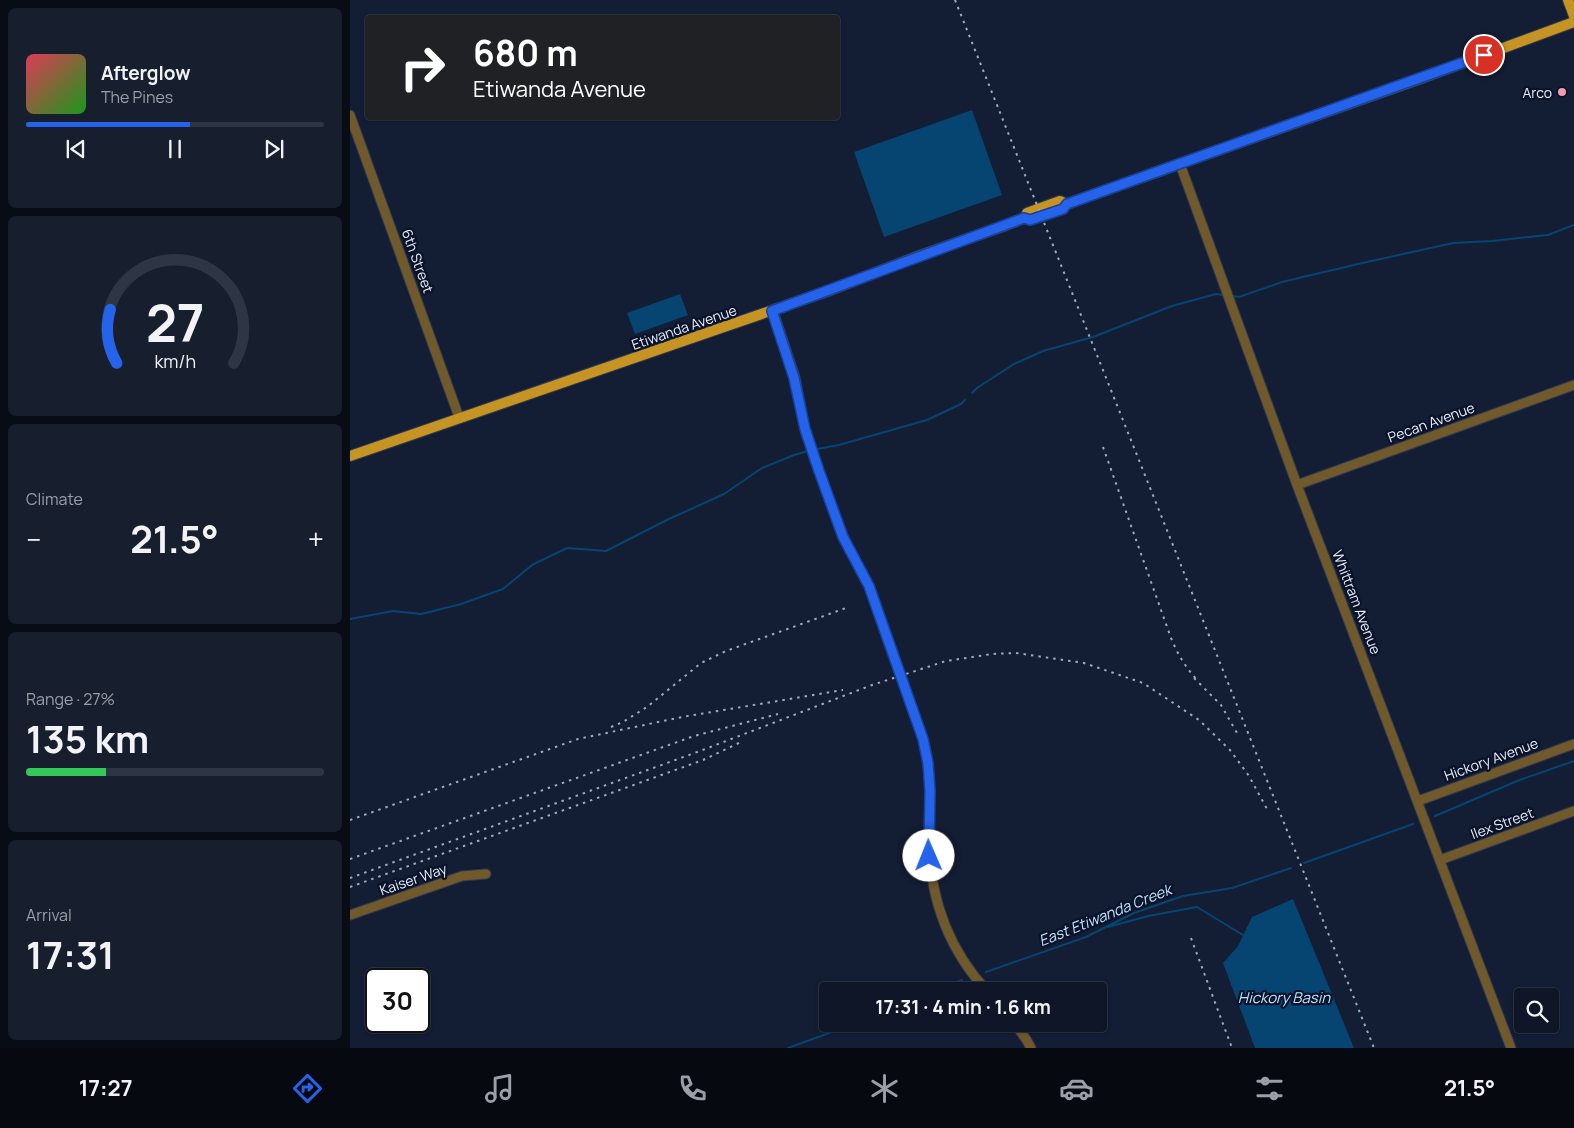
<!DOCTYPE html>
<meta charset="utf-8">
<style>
:root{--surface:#0e1627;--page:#171f2f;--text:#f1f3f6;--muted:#9b9fa7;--line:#2e3544;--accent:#2563eb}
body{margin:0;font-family:Manrope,sans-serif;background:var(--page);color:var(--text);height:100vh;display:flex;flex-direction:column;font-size:19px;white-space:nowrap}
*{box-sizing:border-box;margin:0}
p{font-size:16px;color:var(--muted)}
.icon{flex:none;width:28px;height:28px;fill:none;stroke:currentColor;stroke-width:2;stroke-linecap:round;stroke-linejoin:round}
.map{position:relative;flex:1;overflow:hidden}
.sheet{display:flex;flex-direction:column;gap:8px;padding:8px;background:#080c15;width:350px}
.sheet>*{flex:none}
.banner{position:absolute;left:15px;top:15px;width:475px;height:105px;border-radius:5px;box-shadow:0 1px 4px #0004,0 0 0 1px var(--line);background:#202124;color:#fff;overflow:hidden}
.controls{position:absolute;left:1164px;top:988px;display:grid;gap:10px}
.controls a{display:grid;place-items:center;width:45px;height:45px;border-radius:5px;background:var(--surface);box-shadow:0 1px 4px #0004,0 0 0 1px var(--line);font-size:25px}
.speed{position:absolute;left:15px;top:968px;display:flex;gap:10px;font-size:25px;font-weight:700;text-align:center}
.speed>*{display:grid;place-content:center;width:65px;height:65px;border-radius:50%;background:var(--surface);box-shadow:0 1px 4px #0004,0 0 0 1px var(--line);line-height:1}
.speed .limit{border:2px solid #111;border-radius:8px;background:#fff;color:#111}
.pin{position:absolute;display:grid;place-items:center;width:42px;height:42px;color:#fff;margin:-21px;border:2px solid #fff;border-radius:50%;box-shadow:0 1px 5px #0007}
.me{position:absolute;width:55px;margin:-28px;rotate:359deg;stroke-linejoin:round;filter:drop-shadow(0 0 4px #0008)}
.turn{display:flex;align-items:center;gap:18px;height:105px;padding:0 25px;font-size:22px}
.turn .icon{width:65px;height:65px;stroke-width:2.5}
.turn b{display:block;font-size:35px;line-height:42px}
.big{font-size:38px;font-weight:700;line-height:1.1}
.sheet .tile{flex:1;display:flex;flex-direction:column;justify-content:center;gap:8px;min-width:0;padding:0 18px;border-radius:8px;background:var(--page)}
.sheet .dial{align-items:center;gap:0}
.dial svg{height:130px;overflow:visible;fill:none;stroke:var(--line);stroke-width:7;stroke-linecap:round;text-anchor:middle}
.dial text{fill:var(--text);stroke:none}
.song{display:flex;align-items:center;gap:15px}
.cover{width:60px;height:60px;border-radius:8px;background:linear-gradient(135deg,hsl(350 70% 55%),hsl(120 70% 35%))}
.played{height:5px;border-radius:2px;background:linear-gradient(90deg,var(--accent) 55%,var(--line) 55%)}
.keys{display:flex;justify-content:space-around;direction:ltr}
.heat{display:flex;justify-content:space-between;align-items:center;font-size:28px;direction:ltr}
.charge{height:8px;border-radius:4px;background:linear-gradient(90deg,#34c759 27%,var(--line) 0)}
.trip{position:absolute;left:469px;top:982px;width:288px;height:50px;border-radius:5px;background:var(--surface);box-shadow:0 1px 4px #0004,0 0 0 1px var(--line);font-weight:700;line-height:50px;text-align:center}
.tabs{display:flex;height:80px;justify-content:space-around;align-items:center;background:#060910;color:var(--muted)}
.tabs .icon{width:35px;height:35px}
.tabs .selected{color:var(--accent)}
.tabs b{font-size:22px;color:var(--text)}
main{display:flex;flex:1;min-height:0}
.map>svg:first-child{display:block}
</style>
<main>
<section class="sheet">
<div class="tile">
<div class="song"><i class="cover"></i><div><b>Afterglow</b><p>The Pines</p></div></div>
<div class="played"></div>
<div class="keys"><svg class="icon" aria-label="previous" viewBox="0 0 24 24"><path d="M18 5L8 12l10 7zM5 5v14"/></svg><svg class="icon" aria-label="pause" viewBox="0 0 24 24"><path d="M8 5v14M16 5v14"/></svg><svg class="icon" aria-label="next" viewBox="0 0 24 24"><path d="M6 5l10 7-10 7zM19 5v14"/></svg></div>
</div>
<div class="tile dial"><svg viewBox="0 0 100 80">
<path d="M14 69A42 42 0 1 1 86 69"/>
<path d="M14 69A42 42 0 0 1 10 36" stroke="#2563eb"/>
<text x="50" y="56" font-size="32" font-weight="700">27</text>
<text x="50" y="72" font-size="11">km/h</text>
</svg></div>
<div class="tile"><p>Climate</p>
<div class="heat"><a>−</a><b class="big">21.5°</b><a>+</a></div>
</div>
<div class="tile"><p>Range · 27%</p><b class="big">135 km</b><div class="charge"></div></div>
<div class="tile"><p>Arrival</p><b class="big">17:31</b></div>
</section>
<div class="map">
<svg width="1224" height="1048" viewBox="0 0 1224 1048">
<rect width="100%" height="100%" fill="#131d34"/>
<path fill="#064472" d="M 622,110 L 652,195 L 534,237 L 504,152 Z
M 330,294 L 338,315 L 285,334 L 277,313 Z
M 943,899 L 1004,1048 L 905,1048 L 873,963 L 888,946 L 902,917 Z"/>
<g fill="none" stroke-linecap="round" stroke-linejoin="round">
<path stroke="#064472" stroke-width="2" d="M 883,296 L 889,297 L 932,282 L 1008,264 L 1103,243 L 1142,241 L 1198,235 L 1224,225
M 622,393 L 627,388 L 664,364 L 693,351 L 743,337 L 822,306 L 866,294 L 873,295
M 467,449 L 489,445 L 577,420 L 611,404 L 615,400
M 0,619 L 43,611 L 71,614 L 111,604 L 153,589 L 182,565 L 217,548 L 256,551 L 319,519 L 374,494 L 412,468 L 444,455 L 458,451
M 1085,816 L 1167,781 L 1224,761
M 954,863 L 1063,824
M 758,927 L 798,916 L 847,907 L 893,935
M 636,972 L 736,937 L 784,913 L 833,896 L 882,888 L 941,868
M 585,991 L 612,980
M 438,1048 L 504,1024"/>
<defs>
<path id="minor" d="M 0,115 L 109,417
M 830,164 L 947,485 L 1161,1048
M 423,311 L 445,377 L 455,429 L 469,471 L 493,537 L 519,586 L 573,739 C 577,757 580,774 580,792 C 580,810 578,828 579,846 C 581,901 600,951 637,991
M 947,485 L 1224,385
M 1068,801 L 1224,744
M 1090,860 L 1224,811
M 0,915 L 112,876 L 136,874
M 665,1024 L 676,1039 L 681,1048"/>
<path id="major" d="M 1218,0 L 1224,16
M 675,218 L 680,220 L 713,209 L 717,204 L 1072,78 L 1224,22
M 0,456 L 481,290 L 566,257 L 654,226 L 675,218 L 677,213 L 710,201 L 717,204"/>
</defs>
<use href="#minor" stroke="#313a50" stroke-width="11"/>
<use href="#major" stroke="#313a50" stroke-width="12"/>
<use href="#minor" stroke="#70592b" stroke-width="9"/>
<use href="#major" stroke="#c59422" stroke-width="10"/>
<path stroke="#a3aaba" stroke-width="2" stroke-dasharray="2.5 5" stroke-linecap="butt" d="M 605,0 L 1024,1048
M 753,447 L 821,638 C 828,655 836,668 848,681
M 844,678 L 871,705 L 887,733
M 261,727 L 273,722 L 297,707 L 351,663 L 376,651 L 496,608
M 0,820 L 228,739 L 332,717 L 493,690
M 0,859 L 344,736 L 428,714
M 0,878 L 350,751 L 522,685 L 596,661 L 642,654 L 666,653 L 734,663 L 793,683 L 849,720 L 880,750 L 899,776 L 917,809
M 0,887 L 353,760 L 391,742
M 841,938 L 882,1048"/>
</g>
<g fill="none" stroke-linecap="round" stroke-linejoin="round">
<defs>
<path id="route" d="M 579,856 L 580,791 L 578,763 L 573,739 L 519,586 L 493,537 L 469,471 L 455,429 L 444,378 L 422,311 L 674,218 L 680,220 L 713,209 L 717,204 L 770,185 L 1134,55"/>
</defs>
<use href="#route" stroke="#184099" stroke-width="12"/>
<use href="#route" stroke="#2563eb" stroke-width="9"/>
</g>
<circle fill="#f19ab1" stroke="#0a1329" stroke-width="2" cx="1212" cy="92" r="5"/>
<g text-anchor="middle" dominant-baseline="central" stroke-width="4.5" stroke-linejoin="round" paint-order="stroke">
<g font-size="14" fill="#e9effc" stroke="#0a1329" text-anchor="end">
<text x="1202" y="92">Arco</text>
</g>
<g font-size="14" fill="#e9effc" stroke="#0a1329">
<text transform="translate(68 261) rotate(70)">6th Street</text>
<text transform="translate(334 327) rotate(-19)">Etiwanda Avenue</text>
<text transform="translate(1081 422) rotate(-20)">Pecan Avenue</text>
<text transform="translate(1007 602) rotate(69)">Whittram Avenue</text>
<text transform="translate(1141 759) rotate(-20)">Hickory Avenue</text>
<text transform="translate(1152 823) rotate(-20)">Ilex Street</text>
<text transform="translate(63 879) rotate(-19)">Kaiser Way</text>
</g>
<g font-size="15" font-style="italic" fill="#c3e1fe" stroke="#0a1329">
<text transform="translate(755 915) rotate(-22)">East Etiwanda Creek</text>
<text x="934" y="997">Hickory Basin</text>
</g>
</g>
</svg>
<div class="controls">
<a><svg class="icon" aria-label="search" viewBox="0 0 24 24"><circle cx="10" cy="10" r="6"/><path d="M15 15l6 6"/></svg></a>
</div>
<div class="speed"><div class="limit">30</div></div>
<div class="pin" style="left:1134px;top:55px;background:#d93025"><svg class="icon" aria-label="arrive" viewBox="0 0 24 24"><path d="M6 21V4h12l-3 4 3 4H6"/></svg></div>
<svg class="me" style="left:579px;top:856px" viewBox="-20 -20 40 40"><circle r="19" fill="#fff"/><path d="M0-13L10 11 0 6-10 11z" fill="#2563eb"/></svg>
<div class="trip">17:31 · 4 min · 1.6 km</div>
<div class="banner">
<div class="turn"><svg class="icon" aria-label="right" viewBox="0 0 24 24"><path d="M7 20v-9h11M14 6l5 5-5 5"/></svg><div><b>680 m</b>Etiwanda Avenue</div></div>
</div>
</div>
</main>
<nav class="tabs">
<b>17:27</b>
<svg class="icon selected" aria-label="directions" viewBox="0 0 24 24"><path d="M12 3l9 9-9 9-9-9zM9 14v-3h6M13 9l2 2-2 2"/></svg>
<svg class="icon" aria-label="music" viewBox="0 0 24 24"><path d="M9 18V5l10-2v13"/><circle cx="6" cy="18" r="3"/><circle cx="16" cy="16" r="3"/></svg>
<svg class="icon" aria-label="phone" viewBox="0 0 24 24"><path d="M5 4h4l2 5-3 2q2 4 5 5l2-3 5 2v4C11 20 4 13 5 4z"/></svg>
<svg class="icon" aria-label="climate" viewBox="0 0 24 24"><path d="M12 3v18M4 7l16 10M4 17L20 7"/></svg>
<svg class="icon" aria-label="car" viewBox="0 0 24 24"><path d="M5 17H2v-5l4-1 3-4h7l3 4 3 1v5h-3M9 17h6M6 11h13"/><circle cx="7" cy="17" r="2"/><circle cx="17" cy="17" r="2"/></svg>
<svg class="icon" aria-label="filters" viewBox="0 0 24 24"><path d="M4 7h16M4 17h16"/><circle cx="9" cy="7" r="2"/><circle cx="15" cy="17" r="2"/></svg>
<b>21.5°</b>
</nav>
